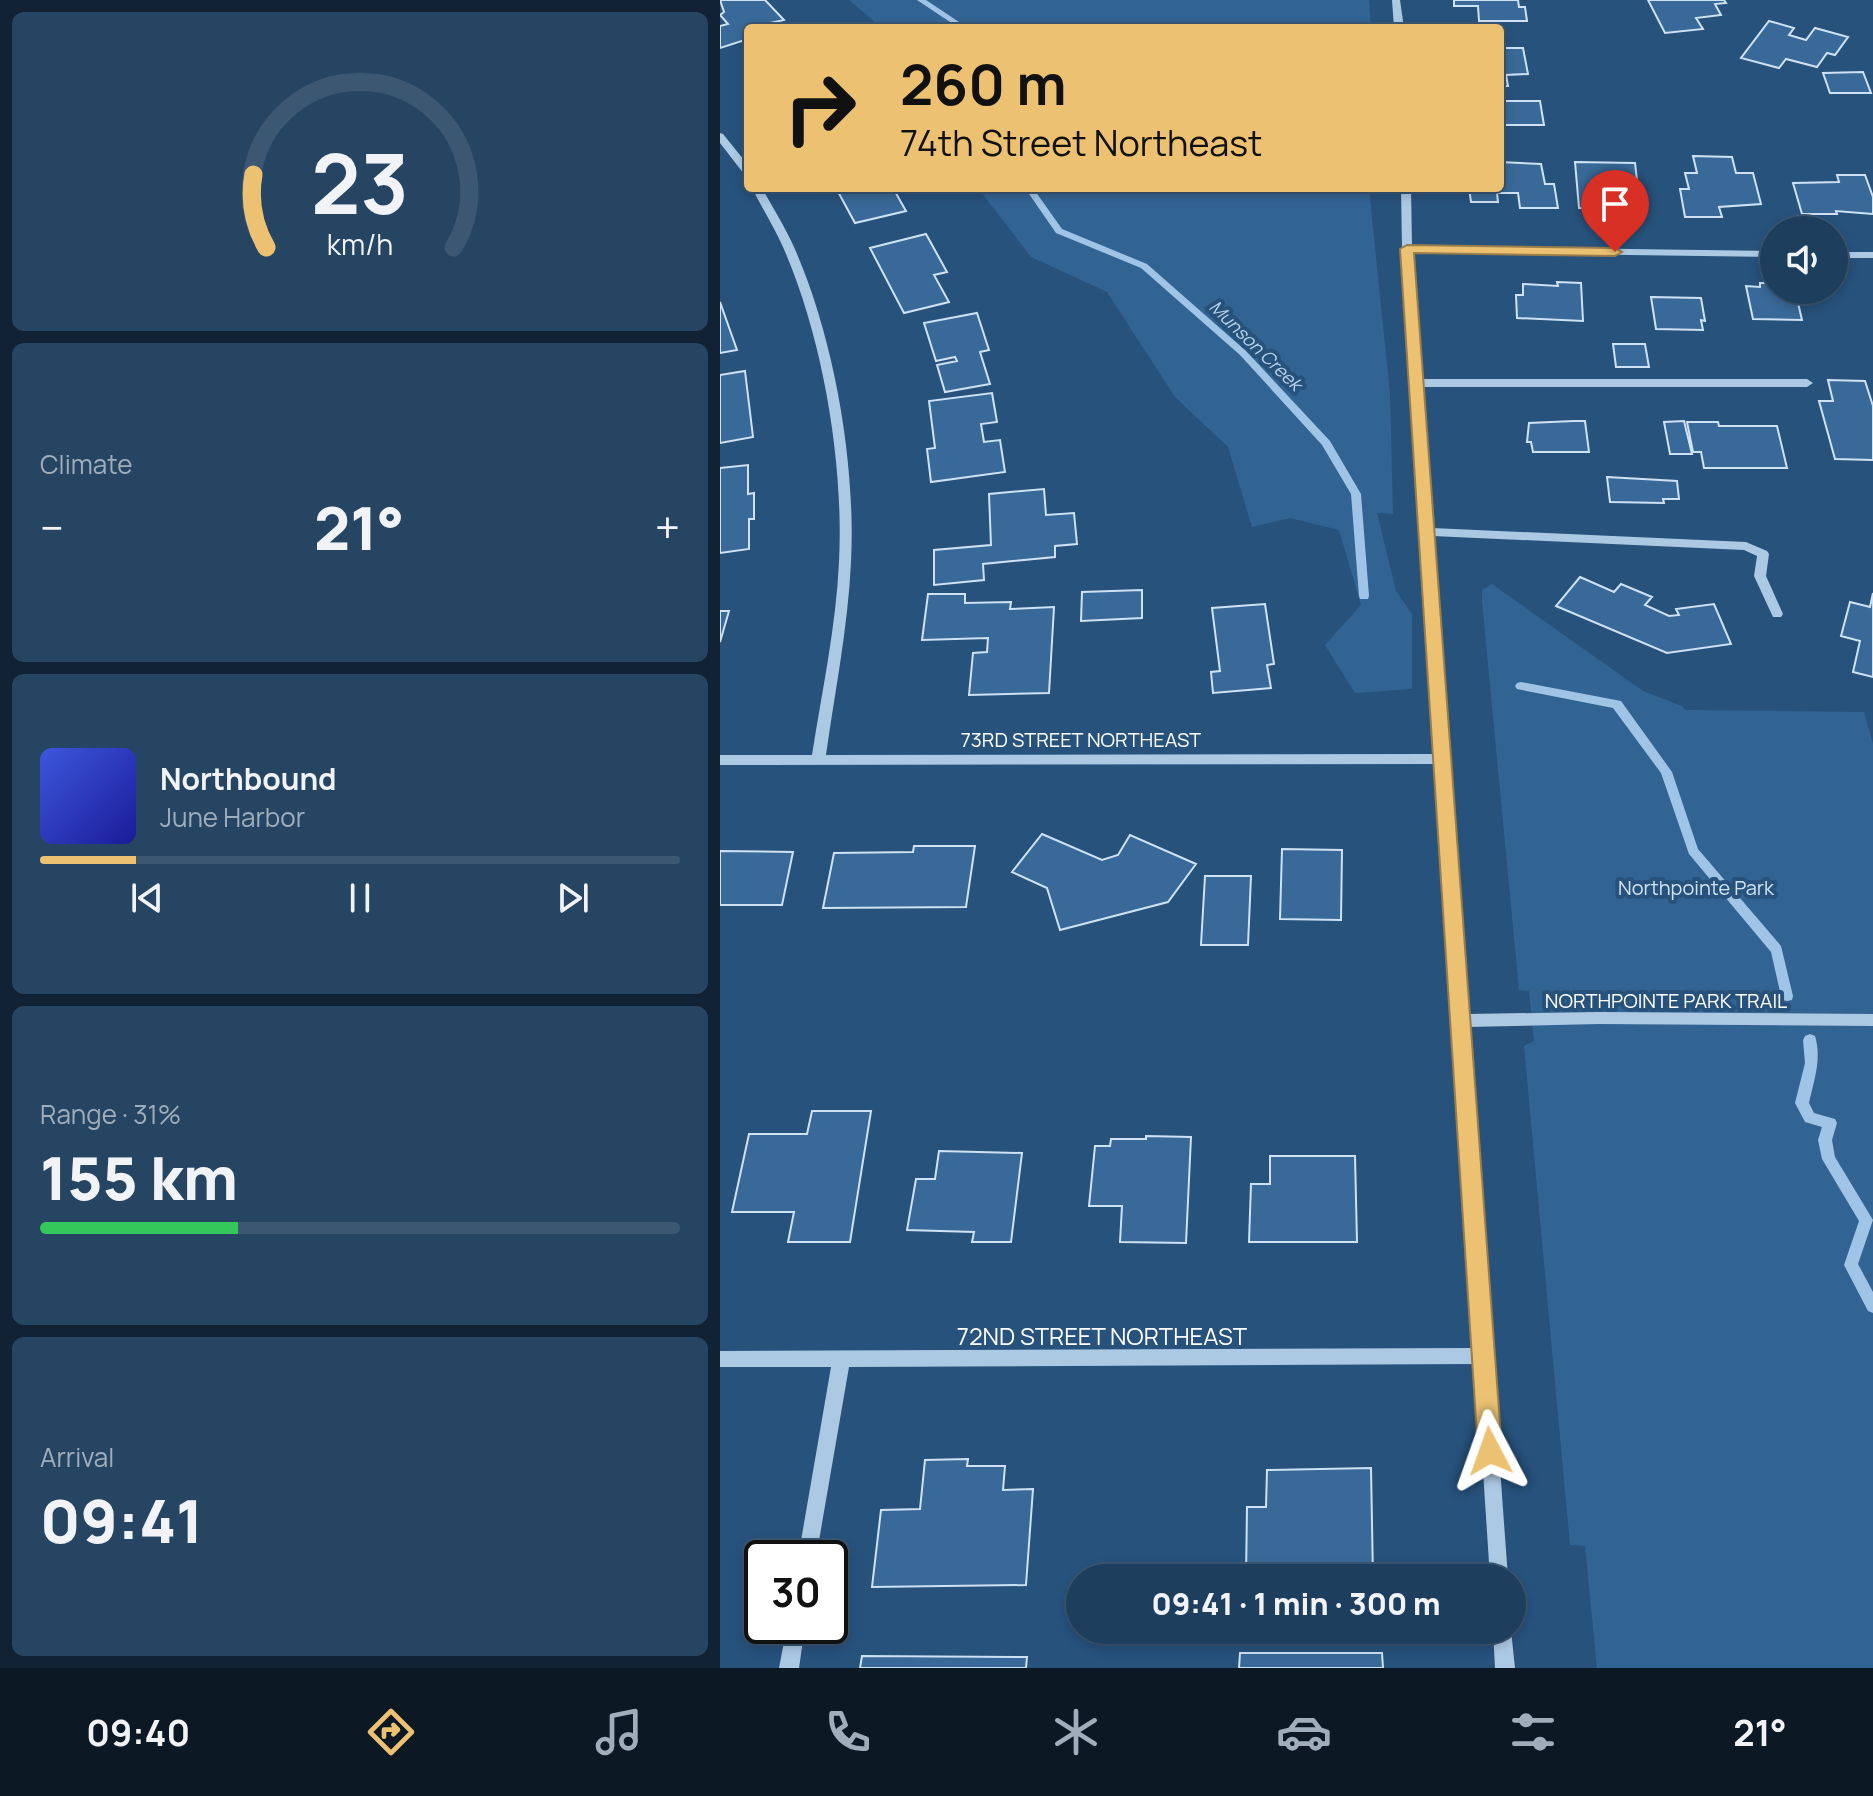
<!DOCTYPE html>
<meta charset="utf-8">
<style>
:root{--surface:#1d3e5d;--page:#254563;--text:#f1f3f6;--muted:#a0aebc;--line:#3b5772;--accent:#ecc172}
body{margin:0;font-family:Manrope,sans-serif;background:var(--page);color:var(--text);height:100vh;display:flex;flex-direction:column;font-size:30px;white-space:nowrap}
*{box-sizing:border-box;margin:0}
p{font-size:26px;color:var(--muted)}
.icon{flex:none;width:44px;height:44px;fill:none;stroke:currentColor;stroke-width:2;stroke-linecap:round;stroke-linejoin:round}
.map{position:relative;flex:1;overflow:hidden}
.side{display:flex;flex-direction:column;gap:12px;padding:12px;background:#102233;width:720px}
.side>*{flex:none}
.banner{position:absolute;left:24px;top:24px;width:760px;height:168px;border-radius:8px;box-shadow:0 4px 12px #0003,0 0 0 2px var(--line);background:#ecc172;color:#111;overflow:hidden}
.fabs{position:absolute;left:1040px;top:216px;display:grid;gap:16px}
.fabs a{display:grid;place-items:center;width:88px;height:88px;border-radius:50%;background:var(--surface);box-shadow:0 4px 12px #0003,0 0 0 2px var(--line);font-size:40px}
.speed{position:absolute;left:24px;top:1540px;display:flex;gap:16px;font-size:40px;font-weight:700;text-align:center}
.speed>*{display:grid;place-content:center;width:104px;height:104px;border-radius:50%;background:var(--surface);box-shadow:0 4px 12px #0003,0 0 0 2px var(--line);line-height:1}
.speed .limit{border:4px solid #111;border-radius:12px;background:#fff;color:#111}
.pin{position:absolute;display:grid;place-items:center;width:68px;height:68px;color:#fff;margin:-82px -34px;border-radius:50% 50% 50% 0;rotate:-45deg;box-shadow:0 0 8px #0007}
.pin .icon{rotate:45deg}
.me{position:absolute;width:88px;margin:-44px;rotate:356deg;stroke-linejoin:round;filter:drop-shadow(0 0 6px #0008)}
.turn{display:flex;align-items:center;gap:28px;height:168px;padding:0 24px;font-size:36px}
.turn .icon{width:104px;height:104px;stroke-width:2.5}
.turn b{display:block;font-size:56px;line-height:68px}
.big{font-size:60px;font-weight:800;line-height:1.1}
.side .widget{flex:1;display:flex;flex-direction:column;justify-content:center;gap:12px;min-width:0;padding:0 28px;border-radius:12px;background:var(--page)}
.side .dial{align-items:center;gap:0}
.dial svg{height:208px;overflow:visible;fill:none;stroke:var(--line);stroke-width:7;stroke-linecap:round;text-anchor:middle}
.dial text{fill:var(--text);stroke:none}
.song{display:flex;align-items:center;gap:24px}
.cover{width:96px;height:96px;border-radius:12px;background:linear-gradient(135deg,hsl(230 70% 55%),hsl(240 70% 35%))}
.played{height:8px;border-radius:4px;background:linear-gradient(90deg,var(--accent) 15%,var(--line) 15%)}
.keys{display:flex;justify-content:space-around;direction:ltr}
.heat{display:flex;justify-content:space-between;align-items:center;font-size:44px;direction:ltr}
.charge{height:12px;border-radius:6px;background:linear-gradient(90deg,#34c759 31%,var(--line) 0)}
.trip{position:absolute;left:346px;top:1564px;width:460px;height:80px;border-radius:40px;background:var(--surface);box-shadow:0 4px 12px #0003,0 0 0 2px var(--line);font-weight:800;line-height:80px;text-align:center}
.tabs{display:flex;height:128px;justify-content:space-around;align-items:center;background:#0c1925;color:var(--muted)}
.tabs .icon{width:56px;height:56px}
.tabs .active{color:var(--accent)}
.tabs b{font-size:36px;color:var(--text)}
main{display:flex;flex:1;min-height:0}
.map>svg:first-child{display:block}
</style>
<main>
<section class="side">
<div class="widget dial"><svg viewBox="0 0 100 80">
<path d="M14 69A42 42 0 1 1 86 69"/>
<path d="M14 69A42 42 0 0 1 9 41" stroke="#ecc172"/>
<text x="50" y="56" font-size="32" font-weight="700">23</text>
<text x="50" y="72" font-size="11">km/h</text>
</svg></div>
<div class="widget"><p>Climate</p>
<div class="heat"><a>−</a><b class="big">21°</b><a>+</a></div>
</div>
<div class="widget">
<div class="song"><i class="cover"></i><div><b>Northbound</b><p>June Harbor</p></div></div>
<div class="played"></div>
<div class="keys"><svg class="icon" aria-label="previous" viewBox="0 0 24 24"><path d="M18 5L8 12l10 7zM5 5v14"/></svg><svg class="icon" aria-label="pause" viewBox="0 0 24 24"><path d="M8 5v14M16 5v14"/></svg><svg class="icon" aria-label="next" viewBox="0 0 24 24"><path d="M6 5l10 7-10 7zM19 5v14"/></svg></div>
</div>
<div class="widget"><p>Range · 31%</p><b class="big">155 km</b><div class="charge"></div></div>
<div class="widget"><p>Arrival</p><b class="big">09:41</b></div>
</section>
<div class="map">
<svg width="1153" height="1668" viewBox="0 0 1153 1668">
<rect width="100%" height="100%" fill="#27527c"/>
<path fill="#326493" d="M 129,0 L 649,0 L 651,28 L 162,28 Z
M 258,188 L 649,188 L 670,394 L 673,514 L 657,513 L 676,591 L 692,614 L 692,689 L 635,693 L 605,645 L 641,605 L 619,530 L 570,518 L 532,527 L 508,447 L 455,397 L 387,292 L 311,257 Z
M 772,584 L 923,691 L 962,706 L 965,710 L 1144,712 L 1153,744 L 1153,1668 L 877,1668 L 865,1546 L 850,1545 L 804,1046 L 814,1041 L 809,991 L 799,990 L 762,601 L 762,590 Z"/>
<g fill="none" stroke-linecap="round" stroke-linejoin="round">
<path fill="#a0c4e5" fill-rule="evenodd" d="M 197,0 L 206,0 L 248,28 L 239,28 Z
M 305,188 L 313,188 L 342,229 L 427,264 L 526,351 L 610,441 L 641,494 L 649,596 L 648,599 L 640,599 L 639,596 L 631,494 L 602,445 L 520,355 L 421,268 L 336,233 Z
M 801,682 L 901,701 L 952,772 L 978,849 L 1061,946 L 1073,996 L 1072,1000 L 1067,1001 L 1062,1000 L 1061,996 L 1051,952 L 969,854 L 941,773 L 893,708 L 797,689 L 795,686 L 797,683 Z
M 1090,1034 L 1095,1036 C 1102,1059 1094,1080 1089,1103 L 1094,1113 L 1115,1119 L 1117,1123 L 1112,1140 L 1115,1157 L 1153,1220 L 1138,1264 L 1153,1292 L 1153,1313 L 1148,1311 L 1124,1265 L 1139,1221 L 1102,1159 L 1098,1140 L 1102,1127 L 1085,1122 L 1075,1103 L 1085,1063 L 1083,1040 L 1085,1036 Z"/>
</g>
<path fill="#386998" stroke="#cee2f4" stroke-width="2" d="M 0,0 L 45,0 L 64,20 L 28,28 L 28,39 L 0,48 L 0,26 L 8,24 L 0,15 L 4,12 Z
M 734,0 L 798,0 L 799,7 L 805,7 L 807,21 L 759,21 L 758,6 L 734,6 Z
M 928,0 L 1004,0 L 1006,3 L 995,4 L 1001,15 L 976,18 L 983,29 L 945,33 Z
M 1049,21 L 1074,28 L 1069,35 L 1086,40 L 1095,28 L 1128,37 L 1115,55 L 1107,53 L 1097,67 L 1066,59 L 1059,68 L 1021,58 Z
M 780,48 L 803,48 L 808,74 L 786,75 L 788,86 L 780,86 Z
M 1143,72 L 1151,93 L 1110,93 L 1103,73 Z
M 780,101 L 820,101 L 824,125 L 780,125 Z
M 973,156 L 1012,157 L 1016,173 L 1033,173 L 1041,204 L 999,207 L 1002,217 L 965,217 L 960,189 L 969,189 L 965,173 L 977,173 Z
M 780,162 L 821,164 L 825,184 L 834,184 L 838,208 L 800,208 L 798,193 L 777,193 L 778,202 L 751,202 L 749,188 L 780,188 Z
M 855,162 L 915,163 L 919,198 L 899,198 L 900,209 L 859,208 Z
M 1117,175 L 1145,175 L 1153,197 L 1153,214 L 1116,211 L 1117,214 L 1082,214 L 1073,183 L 1119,182 Z
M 116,188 L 173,188 L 186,211 L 135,223 Z
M 206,234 L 227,272 L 214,275 L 229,302 L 184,313 L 150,248 Z
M 837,282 L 861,283 L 863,321 L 797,318 L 796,295 L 803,295 L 803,284 L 838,286 Z
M 1040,283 L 1054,283 L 1054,290 L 1075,290 L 1082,320 L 1033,319 L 1026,286 L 1040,287 Z
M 931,297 L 981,298 L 985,321 L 981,320 L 983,330 L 936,329 Z
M 0,302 L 17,350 L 0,353 Z
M 257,313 L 269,350 L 260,352 L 270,384 L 225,392 L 217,365 L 237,361 L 235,357 L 216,361 L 204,323 Z
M 893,344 L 925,344 L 929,367 L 896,367 Z
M 25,371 L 33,437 L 0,443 L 0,375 Z
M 1108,380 L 1145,381 L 1153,406 L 1153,460 L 1115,459 L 1099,401 L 1113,401 Z
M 272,393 L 277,422 L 261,424 L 264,442 L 280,440 L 285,472 L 211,482 L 207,449 L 215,448 L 209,401 Z
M 854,421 L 865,421 L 869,452 L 813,452 L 811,442 L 807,442 L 809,423 Z
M 964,421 L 972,454 L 950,454 L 944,422 Z
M 967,422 L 998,422 L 999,426 L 1057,426 L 1067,468 L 984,468 L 981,452 L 973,452 Z
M 28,465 L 28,494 L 34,493 L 34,519 L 29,519 L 29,549 L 0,553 L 0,468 Z
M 887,477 L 957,481 L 959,499 L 943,499 L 944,503 L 890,502 Z
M 324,489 L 326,515 L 354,513 L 357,544 L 335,546 L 335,557 L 263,564 L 264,580 L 214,585 L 214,550 L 271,545 L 269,494 Z
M 860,577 L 894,592 L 901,584 L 932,597 L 925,605 L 949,616 L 959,615 L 956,609 L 994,604 L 1011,644 L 947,653 L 836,606 Z
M 422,590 L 422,618 L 361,621 L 362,592 Z
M 1153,593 L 1153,677 L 1133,672 L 1140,641 L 1121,636 L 1130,602 L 1150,607 Z
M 208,594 L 245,594 L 245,603 L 291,602 L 290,609 L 334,607 L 329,693 L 249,695 L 253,653 L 267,652 L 268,638 L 202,640 Z
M 545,604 L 554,664 L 547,665 L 551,688 L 493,693 L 491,672 L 500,671 L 492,608 Z
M 0,611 L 9,611 L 0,642 Z
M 322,834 L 382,860 L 398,855 L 410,835 L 476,864 L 448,902 L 340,930 L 327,888 L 292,872 Z
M 194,846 L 255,846 L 246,907 L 103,908 L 114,853 L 193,852 Z
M 562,849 L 622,850 L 621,920 L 560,919 Z
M 0,851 L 73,852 L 62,905 L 0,905 Z
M 485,876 L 531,876 L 528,945 L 481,945 Z
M 92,1111 L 151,1111 L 130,1242 L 68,1242 L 74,1212 L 12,1212 L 29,1134 L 87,1134 Z
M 426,1136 L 471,1137 L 466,1243 L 400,1242 L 402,1206 L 369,1206 L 375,1146 L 390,1146 L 391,1139 L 426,1139 Z
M 219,1151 L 302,1153 L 291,1242 L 252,1242 L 254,1232 L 187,1230 L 196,1179 L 215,1179 Z
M 550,1156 L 635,1156 L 637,1242 L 529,1242 L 531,1184 L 550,1184 Z
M 248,1459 L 247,1466 L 285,1466 L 283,1490 L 313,1489 L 306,1585 L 152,1587 L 161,1510 L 200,1509 L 205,1460 Z
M 651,1468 L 653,1578 L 526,1578 L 527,1507 L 546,1507 L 547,1470 Z
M 520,1653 L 662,1653 L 663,1668 L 519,1668 Z
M 142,1656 L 307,1657 L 306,1668 L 140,1668 Z"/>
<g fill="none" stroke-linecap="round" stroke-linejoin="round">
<path fill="#acc9e4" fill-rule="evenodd" d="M 672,0 L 680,0 L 684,28 L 674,28 Z
M 0,133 L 3,134 L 28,165 L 28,175 L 24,174 L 0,143 Z
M 32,188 L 42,188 C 53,208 65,227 74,247 C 114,337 136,463 131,562 C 128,627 115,691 106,755 L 715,754 L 682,249 L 681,188 L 691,188 L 692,246 L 1054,251 L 1054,257 L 692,252 L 702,379 L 1087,379 L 1093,383 L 1087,387 L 702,387 L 712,528 L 1026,542 L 1047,551 L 1049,554 L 1046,576 L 1063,614 L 1061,617 L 1053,617 L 1034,576 L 1037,556 L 1024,550 L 713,536 L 748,1014 L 879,1012 L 1153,1014 L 1153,1026 L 879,1024 L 748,1027 L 788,1578 L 770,1578 L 756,1364 L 129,1367 L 96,1558 L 78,1558 L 111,1367 L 0,1367 L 0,1351 L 755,1348 L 716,764 L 0,765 L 0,755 L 92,755 C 102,691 116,627 119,562 C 124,463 103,338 63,247 C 54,227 42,208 32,188 Z
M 1114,252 L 1153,252 L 1153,258 L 1114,258 Z
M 67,1626 L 85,1626 L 79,1668 L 59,1668 Z
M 773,1630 L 791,1630 L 795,1668 L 775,1668 Z"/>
</g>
<path fill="#ecc172" stroke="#997d4a" stroke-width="2" d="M 687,245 L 895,248 L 902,252 L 895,256 L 694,253 L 782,1451 L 778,1460 L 770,1463 L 762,1460 L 758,1451 L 680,249 Z"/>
<g text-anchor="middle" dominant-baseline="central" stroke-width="8" stroke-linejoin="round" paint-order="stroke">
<g font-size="18" font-style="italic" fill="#b7d3ec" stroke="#27527c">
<text transform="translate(536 345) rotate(44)">Munson Creek</text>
</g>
<g font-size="20" fill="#fff" stroke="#27527c">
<text x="361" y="739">73RD STREET NORTHEAST</text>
<text x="946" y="1000">NORTHPOINTE PARK TRAIL</text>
</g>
<g font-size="20" fill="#cee2f4" stroke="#27527c">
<text x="976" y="887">Northpointe Park</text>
</g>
<g font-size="24" fill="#fff" stroke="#27527c">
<text x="382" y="1335">72ND STREET NORTHEAST</text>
</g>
</g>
</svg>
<div class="fabs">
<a><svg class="icon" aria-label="sound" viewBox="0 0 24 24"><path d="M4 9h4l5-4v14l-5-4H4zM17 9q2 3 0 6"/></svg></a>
</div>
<div class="speed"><div class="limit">30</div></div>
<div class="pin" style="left:895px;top:252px;background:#d93025"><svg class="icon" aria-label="arrive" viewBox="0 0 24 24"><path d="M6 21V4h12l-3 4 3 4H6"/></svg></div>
<svg class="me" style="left:770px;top:1451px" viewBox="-20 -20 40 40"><path d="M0-17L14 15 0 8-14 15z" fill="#ecc172" stroke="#fff" stroke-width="4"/></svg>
<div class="trip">09:41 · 1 min · 300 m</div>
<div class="banner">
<div class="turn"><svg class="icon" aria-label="right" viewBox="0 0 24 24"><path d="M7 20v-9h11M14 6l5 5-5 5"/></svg><div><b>260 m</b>74th Street Northeast</div></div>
</div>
</div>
</main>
<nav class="tabs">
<b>09:40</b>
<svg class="icon active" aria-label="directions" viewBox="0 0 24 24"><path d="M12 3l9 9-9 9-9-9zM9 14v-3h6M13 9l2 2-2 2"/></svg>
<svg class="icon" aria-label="music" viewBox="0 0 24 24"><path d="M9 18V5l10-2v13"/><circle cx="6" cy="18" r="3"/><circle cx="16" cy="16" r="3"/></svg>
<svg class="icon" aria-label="phone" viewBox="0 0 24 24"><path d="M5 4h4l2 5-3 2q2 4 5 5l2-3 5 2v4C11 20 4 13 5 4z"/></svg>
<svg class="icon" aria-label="climate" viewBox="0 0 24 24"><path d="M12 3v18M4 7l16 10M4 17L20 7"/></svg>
<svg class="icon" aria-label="car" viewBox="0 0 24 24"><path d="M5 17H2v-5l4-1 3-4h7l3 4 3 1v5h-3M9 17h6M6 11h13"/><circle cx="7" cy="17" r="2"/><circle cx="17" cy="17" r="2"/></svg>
<svg class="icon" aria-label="filters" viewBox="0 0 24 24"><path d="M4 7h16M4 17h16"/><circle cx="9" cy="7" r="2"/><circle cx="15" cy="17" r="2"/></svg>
<b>21°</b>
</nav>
